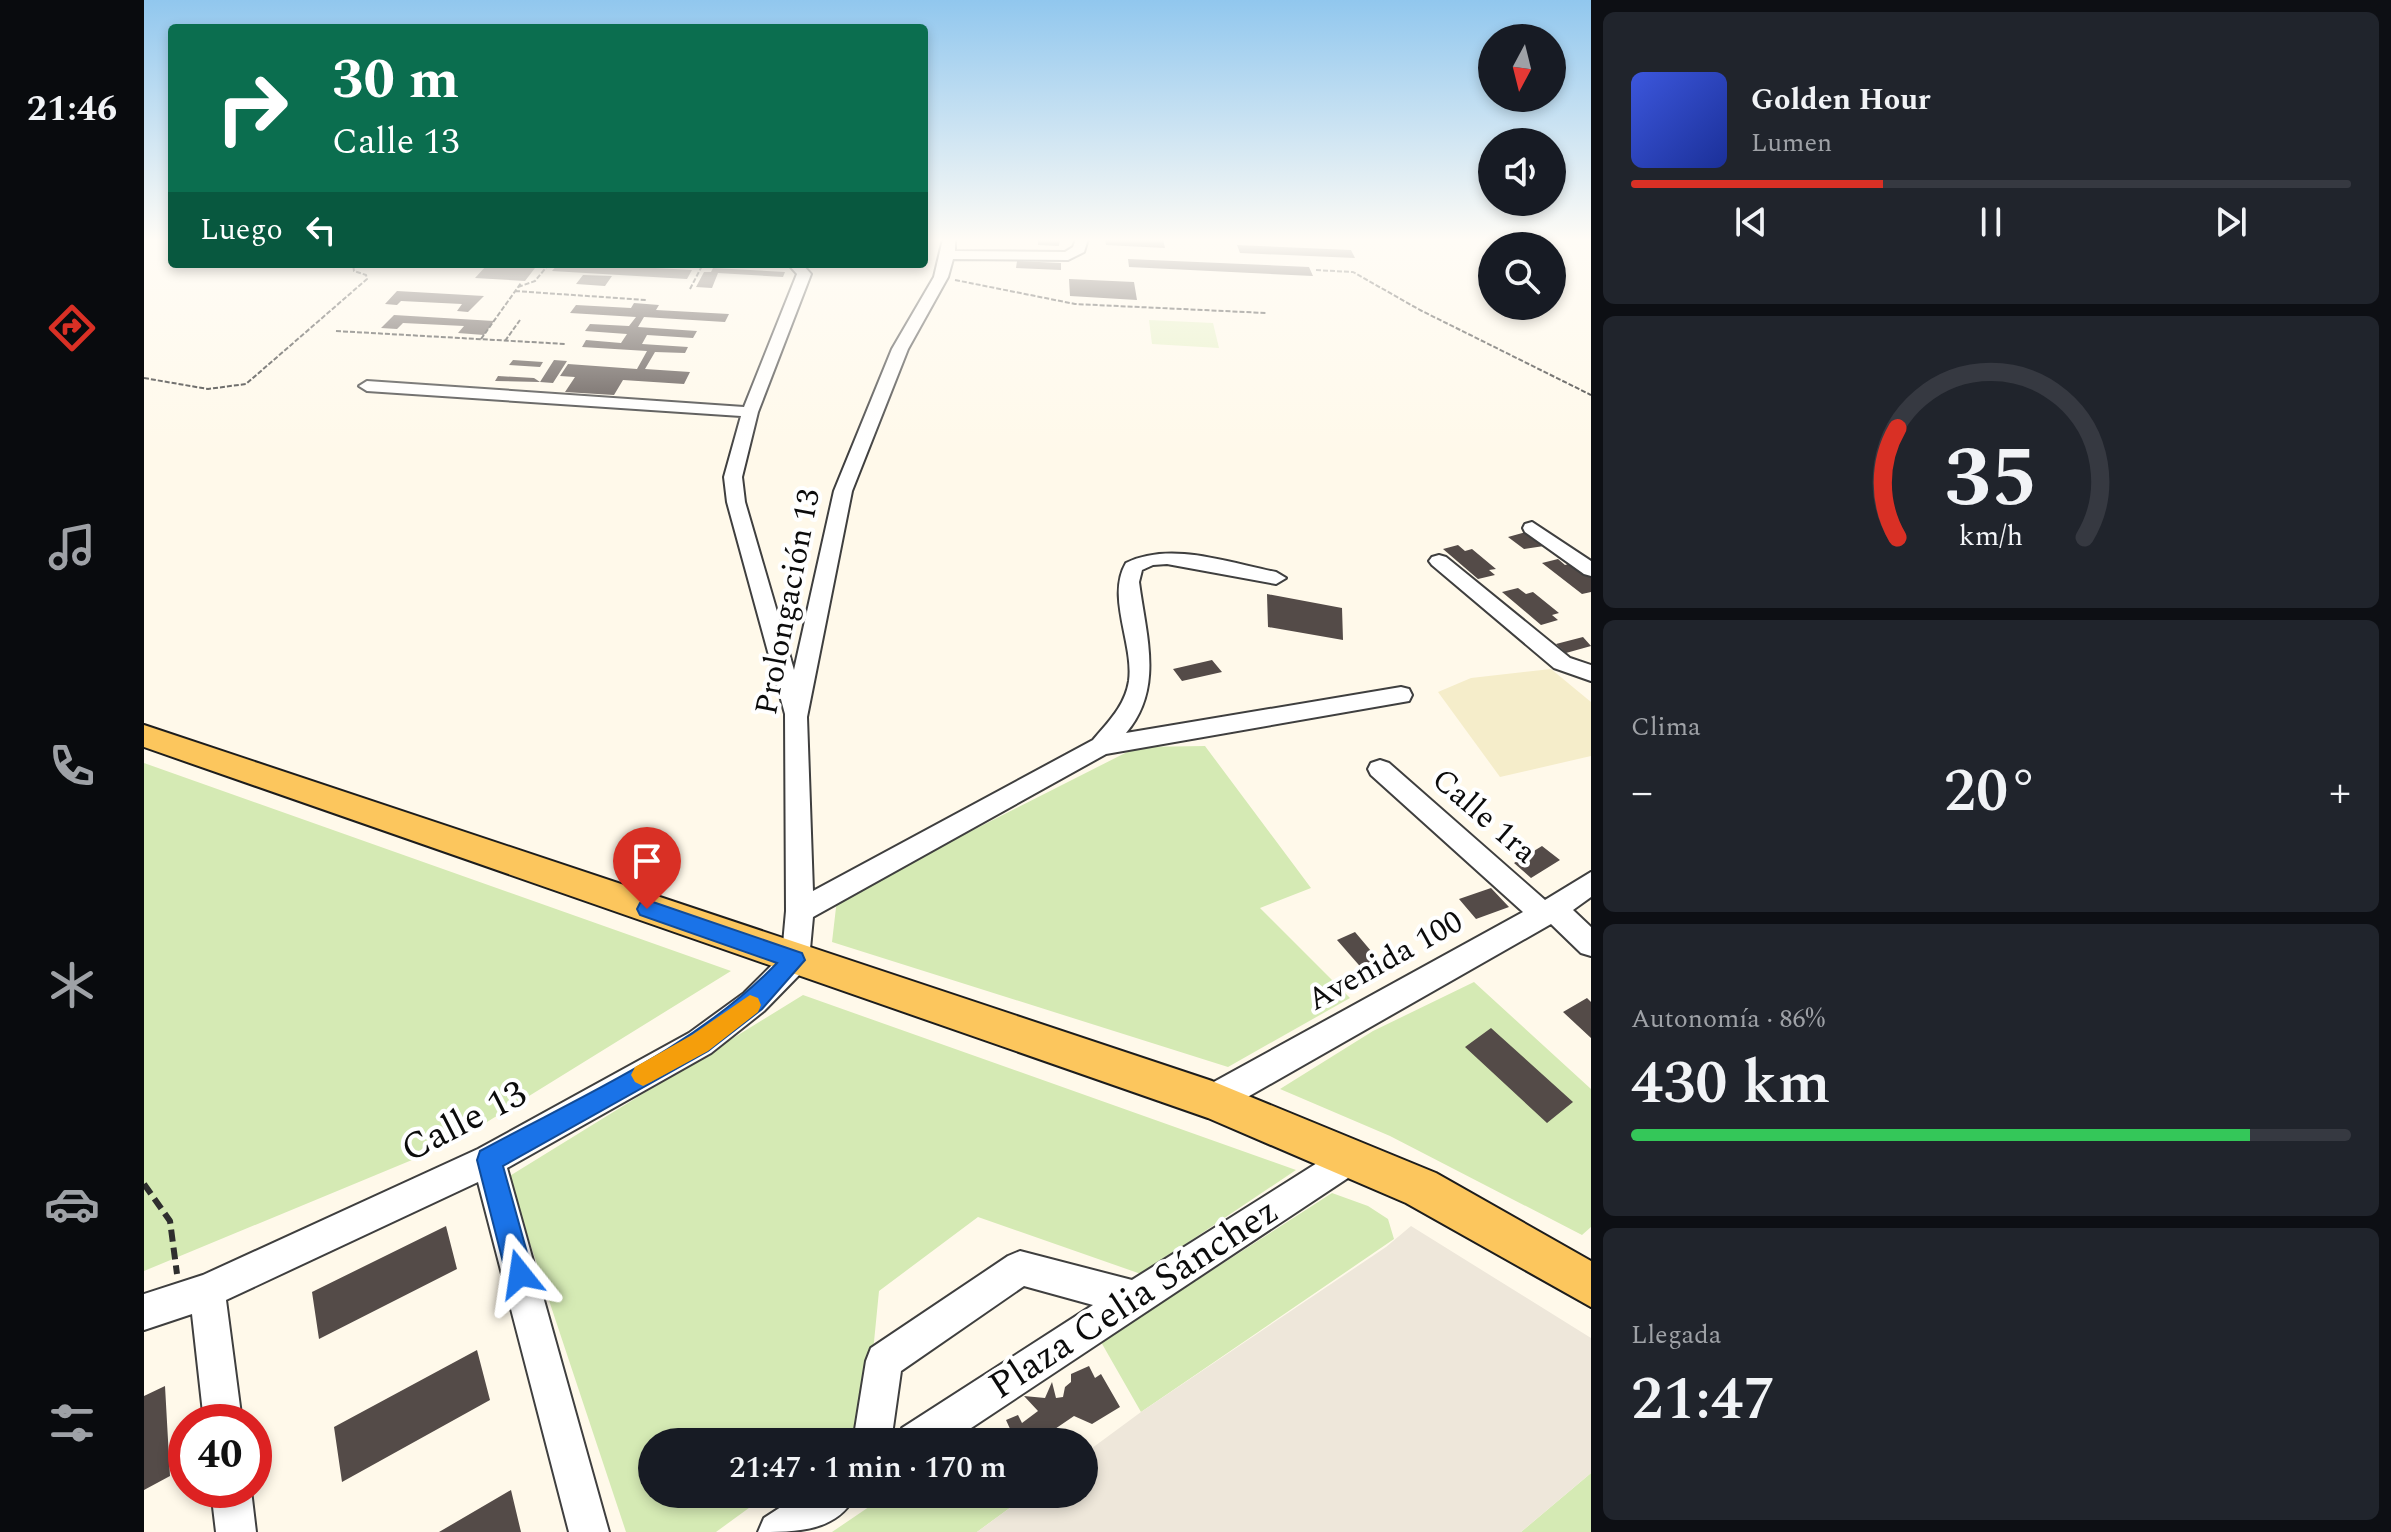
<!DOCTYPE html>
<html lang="es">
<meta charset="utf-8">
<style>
:root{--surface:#171b24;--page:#20242c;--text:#f1f3f6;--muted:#9ea1a6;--line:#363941;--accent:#d93025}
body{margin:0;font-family:Spectral,serif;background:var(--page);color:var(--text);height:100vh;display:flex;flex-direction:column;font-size:30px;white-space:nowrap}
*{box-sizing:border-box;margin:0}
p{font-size:26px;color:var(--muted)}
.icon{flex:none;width:44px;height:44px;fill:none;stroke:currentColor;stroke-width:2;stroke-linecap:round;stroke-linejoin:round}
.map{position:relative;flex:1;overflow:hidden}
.panel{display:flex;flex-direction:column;gap:12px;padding:12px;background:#0d0f14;width:800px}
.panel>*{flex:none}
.guide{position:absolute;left:24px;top:24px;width:760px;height:244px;border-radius:8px;box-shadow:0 4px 12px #0003;background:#0b6e4f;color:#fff;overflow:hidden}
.needle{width:52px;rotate:187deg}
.fabs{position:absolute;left:1334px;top:24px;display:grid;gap:16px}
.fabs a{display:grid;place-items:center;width:88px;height:88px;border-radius:50%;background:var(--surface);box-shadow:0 4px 12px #0003;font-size:40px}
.speed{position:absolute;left:24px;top:1404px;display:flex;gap:16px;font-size:40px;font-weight:700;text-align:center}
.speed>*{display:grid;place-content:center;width:104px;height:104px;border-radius:50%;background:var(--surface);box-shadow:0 4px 12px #0003;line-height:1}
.speed .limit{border:12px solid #d22;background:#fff;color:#111}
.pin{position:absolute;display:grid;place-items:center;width:68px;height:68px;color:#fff;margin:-82px -34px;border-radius:50% 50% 50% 0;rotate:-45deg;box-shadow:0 0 8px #0007}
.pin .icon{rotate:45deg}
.me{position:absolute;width:88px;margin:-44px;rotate:345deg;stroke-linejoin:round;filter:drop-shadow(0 0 6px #0008)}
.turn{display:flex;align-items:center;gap:28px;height:168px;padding:0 32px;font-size:36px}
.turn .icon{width:104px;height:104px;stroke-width:2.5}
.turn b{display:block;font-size:56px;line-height:68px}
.then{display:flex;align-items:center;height:76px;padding:0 32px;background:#0003;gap:16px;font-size:30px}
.big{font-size:60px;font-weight:600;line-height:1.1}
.panel .card{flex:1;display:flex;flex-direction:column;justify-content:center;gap:12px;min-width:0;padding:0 28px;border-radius:12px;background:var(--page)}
.panel .dial{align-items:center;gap:0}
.dial svg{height:208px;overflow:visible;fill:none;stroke:var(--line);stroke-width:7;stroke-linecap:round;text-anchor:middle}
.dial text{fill:var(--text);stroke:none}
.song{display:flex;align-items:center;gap:24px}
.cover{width:96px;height:96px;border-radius:12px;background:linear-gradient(135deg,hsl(230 70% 55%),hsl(230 70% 35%))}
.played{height:8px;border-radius:4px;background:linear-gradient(90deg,var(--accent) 35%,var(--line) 35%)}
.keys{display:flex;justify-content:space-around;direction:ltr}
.heat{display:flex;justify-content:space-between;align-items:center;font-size:44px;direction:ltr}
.charge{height:12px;border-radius:6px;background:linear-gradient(90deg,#34c759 86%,var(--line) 0)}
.trip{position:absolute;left:494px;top:1428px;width:460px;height:80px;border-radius:40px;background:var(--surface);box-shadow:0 4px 12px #0003;font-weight:600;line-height:80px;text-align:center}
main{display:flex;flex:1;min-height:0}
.dock{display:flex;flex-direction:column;width:144px;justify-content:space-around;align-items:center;background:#090b0e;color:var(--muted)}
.dock .icon{width:56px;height:56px}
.dock .on{color:var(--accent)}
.dock b{font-size:36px;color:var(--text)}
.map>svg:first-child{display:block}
</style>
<main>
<nav class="dock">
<b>21:46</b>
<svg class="icon on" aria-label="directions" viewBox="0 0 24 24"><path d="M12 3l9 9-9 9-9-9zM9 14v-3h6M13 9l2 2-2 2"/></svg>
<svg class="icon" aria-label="music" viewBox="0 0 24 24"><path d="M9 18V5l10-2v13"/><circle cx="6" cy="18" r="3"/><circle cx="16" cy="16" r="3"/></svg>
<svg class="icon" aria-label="phone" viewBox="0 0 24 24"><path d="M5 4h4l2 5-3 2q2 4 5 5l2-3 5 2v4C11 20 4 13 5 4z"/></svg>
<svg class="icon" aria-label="climate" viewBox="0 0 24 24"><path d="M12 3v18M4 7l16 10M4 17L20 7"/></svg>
<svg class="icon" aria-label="car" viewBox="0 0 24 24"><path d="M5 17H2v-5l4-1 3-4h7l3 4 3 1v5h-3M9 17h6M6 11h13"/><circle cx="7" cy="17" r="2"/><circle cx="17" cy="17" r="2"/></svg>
<svg class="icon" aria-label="filters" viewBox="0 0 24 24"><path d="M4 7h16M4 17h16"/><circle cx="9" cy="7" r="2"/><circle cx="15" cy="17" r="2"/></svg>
</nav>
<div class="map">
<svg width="1447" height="1532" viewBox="0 0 1447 1532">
<rect width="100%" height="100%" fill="#fff9ea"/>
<path fill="#f5edca" d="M 1407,669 L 1447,702 L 1447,756 L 1356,777 L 1294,692 L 1327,678 Z"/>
<path fill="#d5eab4" d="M 1061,746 L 1167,888 L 1116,908 L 1206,998 L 1084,1067 L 688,942 L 693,899 L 993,747 Z
M 0,763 L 587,971 L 309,1143 L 0,1271 Z
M 1330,982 L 1447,1089 L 1447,1227 L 1438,1235 L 1246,1136 L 1136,1089 L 1229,1031 Z
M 659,995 L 1152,1170 L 997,1274 L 834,1217 L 735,1291 L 722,1423 L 696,1442 L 508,1442 L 508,1494 L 624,1494 L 572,1532 L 482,1532 L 364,1177 Z
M 1188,1193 L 1224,1206 L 1244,1219 L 1250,1239 L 997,1412 L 957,1342 Z
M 1447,1473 L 1447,1532 L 1377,1532 Z
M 744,1494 L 859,1494 L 867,1507 L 833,1532 L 688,1532 Z"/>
<path fill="#e6f1c6" d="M 1005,320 L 1069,323 L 1075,348 L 1008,344 Z"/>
<path fill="#eee7da" d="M 1267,1226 L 1447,1338 L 1447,1473 L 1377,1532 L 833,1532 L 885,1494 L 940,1494 L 940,1454 L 997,1412 L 1242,1247 Z"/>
<path fill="#544b48" d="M 894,239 L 916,239 L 915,246 L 894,245 Z
M 961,239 L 1019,239 L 1021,248 L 962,245 Z
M 1093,245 L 1207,250 L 1211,258 L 1096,253 Z
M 984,259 L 1165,267 L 1169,276 L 985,267 Z
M 873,261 L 917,263 L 917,270 L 872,268 Z
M 414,264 L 437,264 L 548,270 L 543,279 L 408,271 Z
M 342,266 L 391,268 L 381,281 L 331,278 Z
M 569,268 L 641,272 L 639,277 L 574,273 L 568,288 L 552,287 L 560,272 L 567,272 Z
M 439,275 L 468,276 L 461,286 L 432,284 Z
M 925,279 L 990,282 L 993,300 L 926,296 Z
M 253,291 L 340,296 L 324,312 L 313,311 L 318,304 L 257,301 L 253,305 L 241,304 Z
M 490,303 L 515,305 L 512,310 L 585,314 L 581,322 L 500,317 L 494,327 L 553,331 L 549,338 L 503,335 L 498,344 L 544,347 L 541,353 L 511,352 L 501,369 L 546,372 L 540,384 L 479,380 L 470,395 L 421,392 L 431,377 L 416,376 L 424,364 L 493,369 L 503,351 L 438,347 L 442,340 L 477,343 L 483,334 L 441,331 L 446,324 L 485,326 L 492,317 L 426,313 L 432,305 L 487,308 Z
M 250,315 L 350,321 L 340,335 L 314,333 L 320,326 L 259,323 L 253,329 L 237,328 Z
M 369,360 L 399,362 L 396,367 L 365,365 Z
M 410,360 L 423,361 L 409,383 L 396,382 Z
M 354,376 L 390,378 L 396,382 L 351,381 Z
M 1382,532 L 1400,546 L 1380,549 L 1364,537 Z
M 1314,545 L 1321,551 L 1328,549 L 1352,569 L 1345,570 L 1351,575 L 1334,579 L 1299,549 Z
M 1414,559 L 1421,565 L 1428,563 L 1447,577 L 1447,592 L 1438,594 L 1398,563 Z
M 1374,588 L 1382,594 L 1389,592 L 1415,613 L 1408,615 L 1414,620 L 1397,625 L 1358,592 Z
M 1123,594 L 1198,608 L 1199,640 L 1124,627 Z
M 1439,637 L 1447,646 L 1422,653 L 1412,644 Z
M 1068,660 L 1078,672 L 1038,681 L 1029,669 Z
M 1398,846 L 1416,860 L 1387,878 L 1370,863 Z
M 1347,888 L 1365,907 L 1332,919 L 1315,899 Z
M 1211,932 L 1238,964 L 1221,972 L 1193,940 Z
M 1443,998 L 1447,1002 L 1447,1038 L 1419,1012 Z
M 1347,1028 L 1429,1102 L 1403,1123 L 1321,1047 Z
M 302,1226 L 313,1269 L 175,1339 L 168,1292 Z
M 333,1350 L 346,1400 L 198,1482 L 190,1427 Z
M 945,1366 L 951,1378 L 957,1374 L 976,1407 L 948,1424 L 930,1416 L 908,1431 L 907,1442 L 872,1442 L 862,1420 L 874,1415 L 878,1423 L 894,1411 L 880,1396 L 901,1398 L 908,1382 L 912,1398 L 919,1397 L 921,1387 L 927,1382 L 927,1374 Z
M 21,1386 L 26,1476 L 0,1490 L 0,1396 Z
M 367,1490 L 377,1532 L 295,1532 Z"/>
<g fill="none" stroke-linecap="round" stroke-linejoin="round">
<defs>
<path id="minor" d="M 799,239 L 811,239 L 811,251 L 921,252 L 929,247 L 932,239 L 944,239 L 940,252 L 924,260 L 809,259 L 804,277 L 764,349 L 708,491 L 663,717 L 669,891 L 949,740 C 964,722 981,706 985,681 C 990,644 962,597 982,563 C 1027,541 1085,563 1132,572 L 1142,578 L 1132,584 L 1023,564 L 1009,565 L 998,570 L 995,582 C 1002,636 1020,688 982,733 L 1257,687 L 1265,689 L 1268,695 L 1265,701 L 962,754 L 669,917 L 665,960 L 661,969 L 620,1011 L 567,1053 L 363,1168 L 465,1532 L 425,1532 L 334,1182 L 82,1300 L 98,1422 L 60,1422 L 48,1314 L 0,1330 L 0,1294 L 59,1275 L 334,1149 L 545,1033 L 600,993 L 638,955 L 642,911 L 641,714 L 583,502 L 580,477 L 597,416 L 223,391 L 215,386 L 223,381 L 600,407 L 653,274 L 644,264 L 658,264 L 667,274 L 614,412 L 598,477 L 601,502 L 650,670 L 690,491 L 748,349 L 790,277 Z
M 1388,522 L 1447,561 L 1447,576 L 1440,574 L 1381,532 L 1379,528 L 1381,524 Z
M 1295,555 L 1302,557 L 1426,658 L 1447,665 L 1447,681 L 1410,668 L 1288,565 L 1285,561 L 1288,557 Z
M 1236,760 L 1245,763 L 1401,900 L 1447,872 L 1447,897 L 1429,910 L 1447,927 L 1447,956 L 1437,953 L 1407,924 L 1079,1111 L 1068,1115 L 1057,1111 L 1052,1100 L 1057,1089 L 1379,912 L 1227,775 L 1224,769 L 1227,763 Z
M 1208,1141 L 1219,1146 L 1224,1157 L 1219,1168 L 806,1442 L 753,1442 L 758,1428 L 949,1305 L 880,1286 L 757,1371 L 747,1442 L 709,1442 L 722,1361 L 727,1348 L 864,1256 L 876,1251 L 988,1280 Z
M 67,1490 L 107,1490 L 112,1532 L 72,1532 Z
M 657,1494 L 712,1494 C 694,1532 652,1532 614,1532 L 620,1518 Z"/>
<path id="major" d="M 0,725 L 1068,1081 L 1292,1173 L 1447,1261 L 1447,1307 L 1262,1203 L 1064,1118 L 0,747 Z"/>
</defs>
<use href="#minor" stroke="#3f3f3f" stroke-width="4"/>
<use href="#major" stroke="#1d1d1d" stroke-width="4"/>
<path stroke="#2e2e2e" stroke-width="2" stroke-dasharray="5 2" stroke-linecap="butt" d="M 1172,270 L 1209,272 L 1276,310 L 1447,395
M 811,280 L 931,304 L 1122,313
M 374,287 L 391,281 L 405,264
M 546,289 L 559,264
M 371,291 L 502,300
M 192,331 L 422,344
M 337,339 L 377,283
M 361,341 L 376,320
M 0,378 L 64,389 L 102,384 L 223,279 L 222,275 L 210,271 L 209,264"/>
<path stroke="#2e2e2e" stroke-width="6" stroke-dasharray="12 6" stroke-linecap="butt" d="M 0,1184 L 26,1221 L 33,1274"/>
<use href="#minor" fill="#fff" fill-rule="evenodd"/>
<use href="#major" fill="#fcc65d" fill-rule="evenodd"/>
</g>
<linearGradient id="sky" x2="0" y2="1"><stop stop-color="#91c7ee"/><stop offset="0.53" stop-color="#fffcf6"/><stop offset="1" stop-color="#fffcf6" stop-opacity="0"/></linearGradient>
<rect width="1447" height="453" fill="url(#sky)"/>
<path fill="#1a73e8" stroke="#114b97" stroke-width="2" d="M 503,900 L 658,953 L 661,960 L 618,1009 L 564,1051 L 359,1166 L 389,1274 L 385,1284 L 376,1288 L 366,1284 L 362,1274 L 333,1160 L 336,1151 C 439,1095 551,1048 633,963 L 496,915 L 493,909 L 496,903 Z"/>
<path fill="#f59e0b" d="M 606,995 L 614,998 L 617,1005 L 614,1012 L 564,1051 L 507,1082 L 499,1086 L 491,1082 L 487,1075 L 491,1067 L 548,1035 Z"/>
<g text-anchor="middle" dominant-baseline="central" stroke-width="8" stroke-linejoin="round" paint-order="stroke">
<g font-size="32" fill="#0c0c0c" stroke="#fff">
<text transform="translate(644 602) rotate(-79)">Prolongación 13</text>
<text transform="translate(1340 816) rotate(41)">Calle 1ra</text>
<text transform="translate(1241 961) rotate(-29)">Avenida 100</text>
</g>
<g font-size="38" fill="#0c0c0c" stroke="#fff">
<text transform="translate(320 1122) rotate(-27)">Calle 13</text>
<text transform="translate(990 1299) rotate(-33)">Plaza Celia Sánchez</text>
</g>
</g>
</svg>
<div class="fabs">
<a><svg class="needle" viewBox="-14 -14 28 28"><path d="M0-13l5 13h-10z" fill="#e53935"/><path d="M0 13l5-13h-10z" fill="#9ea1a6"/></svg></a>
<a><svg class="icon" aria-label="sound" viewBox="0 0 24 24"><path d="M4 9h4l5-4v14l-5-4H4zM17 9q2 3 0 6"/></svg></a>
<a><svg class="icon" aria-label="search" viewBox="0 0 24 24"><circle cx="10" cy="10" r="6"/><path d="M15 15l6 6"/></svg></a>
</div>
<div class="speed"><div class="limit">40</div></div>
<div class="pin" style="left:503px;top:909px;background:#d93025"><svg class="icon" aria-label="arrive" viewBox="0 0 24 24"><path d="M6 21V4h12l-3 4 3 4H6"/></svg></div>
<svg class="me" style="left:376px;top:1274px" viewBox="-20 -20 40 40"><path d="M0-17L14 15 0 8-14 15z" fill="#1a73e8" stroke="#fff" stroke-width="4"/></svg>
<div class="trip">21:47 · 1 min · 170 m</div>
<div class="guide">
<div class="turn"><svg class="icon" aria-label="right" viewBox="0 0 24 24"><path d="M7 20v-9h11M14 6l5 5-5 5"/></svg><div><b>30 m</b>Calle 13</div></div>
<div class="then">Luego<svg class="icon" aria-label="left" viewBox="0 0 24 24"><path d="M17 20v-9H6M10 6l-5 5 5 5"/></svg></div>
</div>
</div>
<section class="panel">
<div class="card">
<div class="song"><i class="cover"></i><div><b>Golden Hour</b><p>Lumen</p></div></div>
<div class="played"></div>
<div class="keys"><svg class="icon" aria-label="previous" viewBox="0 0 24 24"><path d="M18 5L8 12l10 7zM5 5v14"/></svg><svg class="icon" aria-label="pause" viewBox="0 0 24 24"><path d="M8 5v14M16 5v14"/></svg><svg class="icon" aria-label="next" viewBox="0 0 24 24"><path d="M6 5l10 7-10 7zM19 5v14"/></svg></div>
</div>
<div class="card dial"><svg viewBox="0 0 100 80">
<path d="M14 69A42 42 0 1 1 86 69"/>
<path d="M14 69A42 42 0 0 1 14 27" stroke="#d93025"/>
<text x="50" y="56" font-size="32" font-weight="700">35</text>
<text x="50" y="72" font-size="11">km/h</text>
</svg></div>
<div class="card"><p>Clima</p>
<div class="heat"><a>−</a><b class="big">20°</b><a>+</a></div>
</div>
<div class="card"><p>Autonomía · 86%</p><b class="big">430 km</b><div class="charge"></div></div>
<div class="card"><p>Llegada</p><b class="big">21:47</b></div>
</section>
</main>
